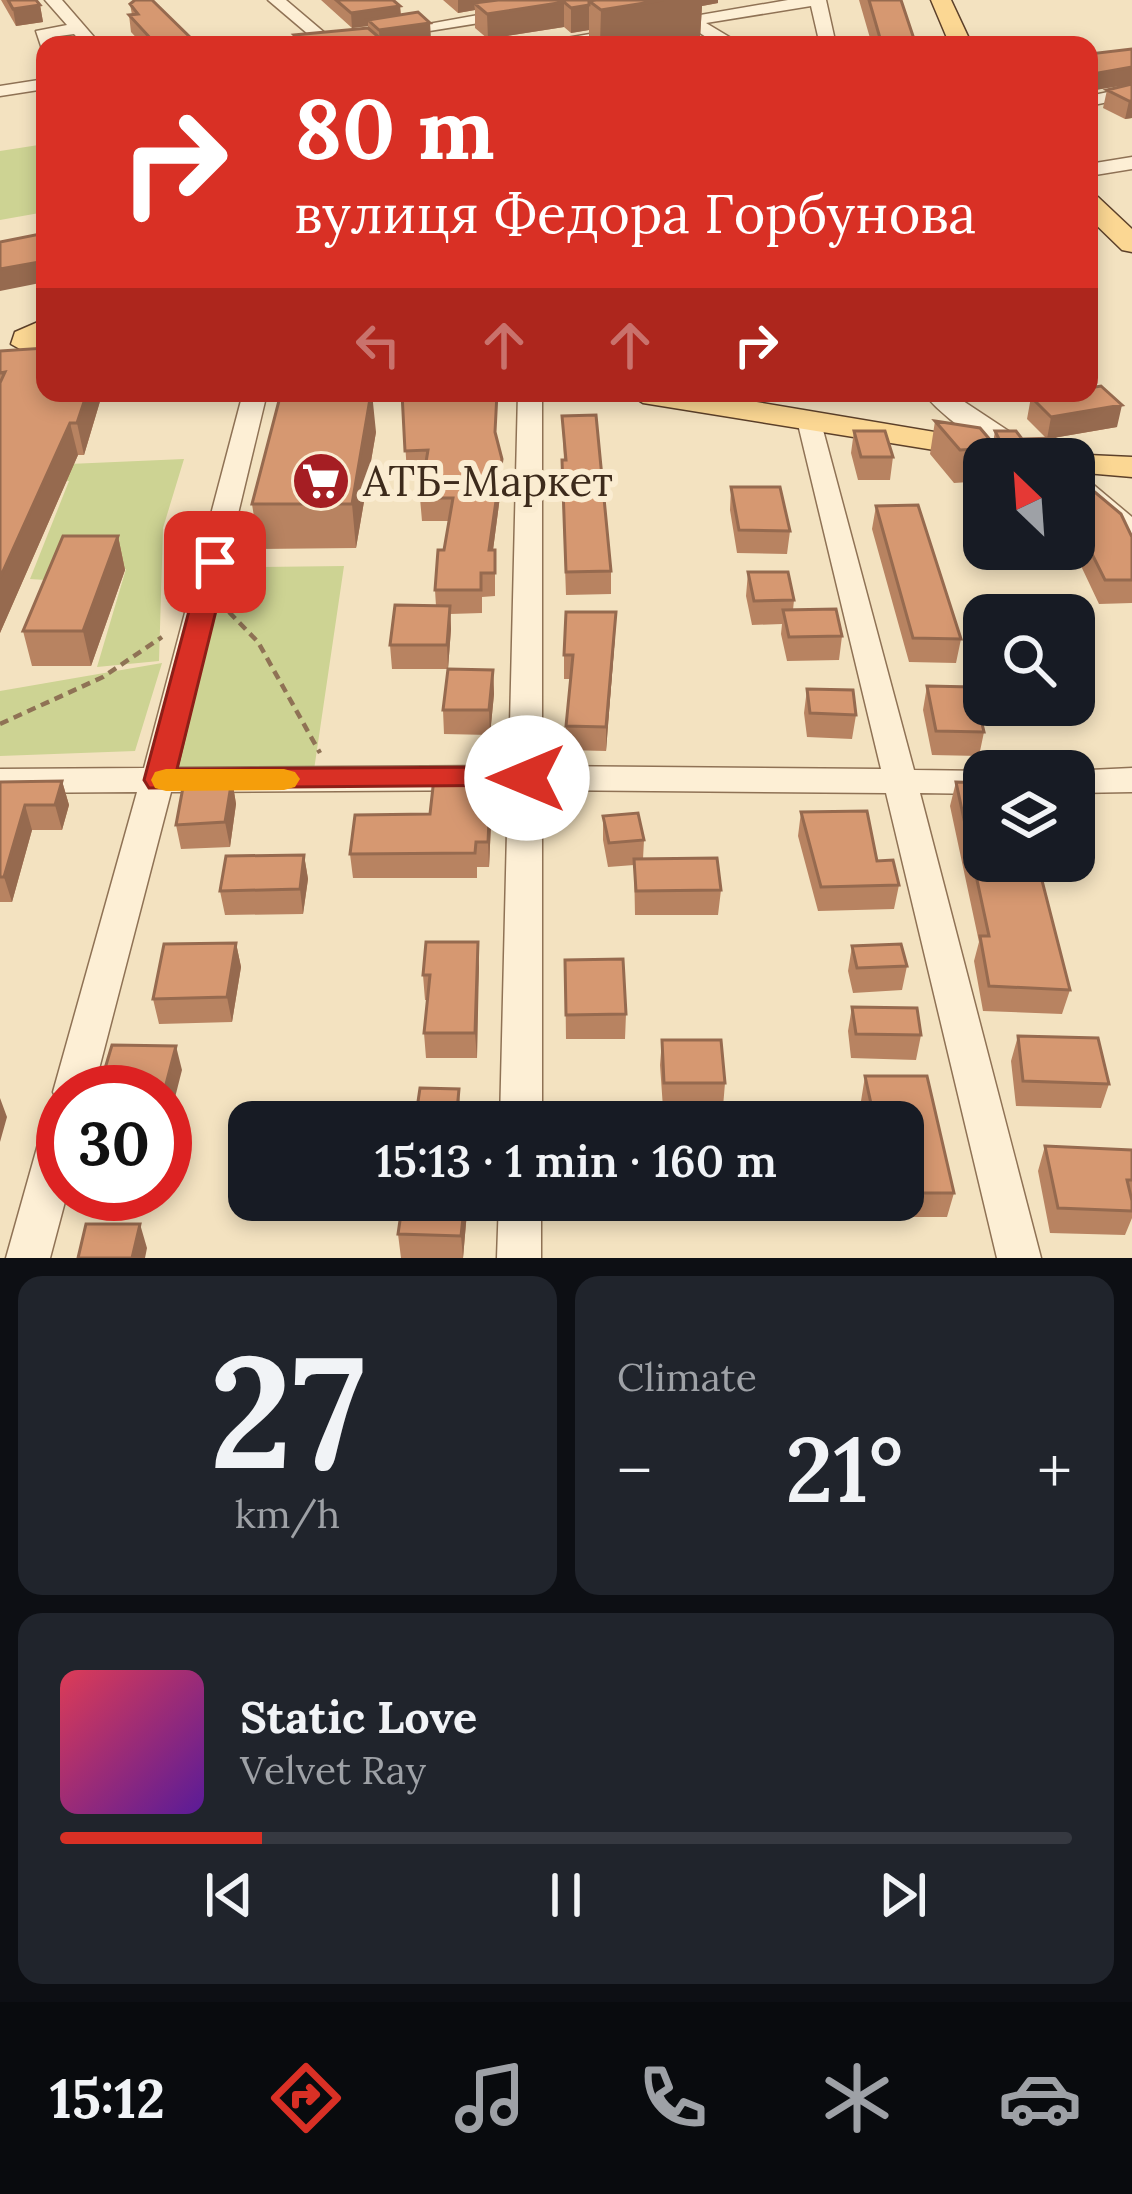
<!DOCTYPE html>
<meta charset="utf-8">
<style>
:root{--surface:#171b24;--page:#20242c;--text:#f1f3f6;--muted:#9ea1a6;--line:#363941;--accent:#d93025}
body{margin:0;font-family:Lora,serif;background:var(--page);color:var(--text);height:100vh;display:flex;flex-direction:column;font-size:45px;white-space:nowrap}
*{box-sizing:border-box;margin:0}
p{font-size:39px;color:var(--muted)}
.icon{flex:none;width:66px;height:66px;fill:none;stroke:currentColor;stroke-width:2;stroke-linecap:round;stroke-linejoin:round}
.map{position:relative;height:1258px;overflow:hidden}
.side{display:flex;flex-direction:column;gap:18px;padding:18px;background:#0d0f14;flex:1}
.side>*{flex:none}
.guide{position:absolute;left:36px;top:36px;width:1062px;height:366px;border-radius:24px;box-shadow:0 6px 18px #0003;background:#d93025;color:#fff;overflow:hidden}
.needle{width:78px;rotate:335deg}
.controls{position:absolute;left:963px;top:438px;display:grid;gap:24px}
.controls a{display:grid;place-items:center;width:132px;height:132px;border-radius:24px;background:var(--surface);box-shadow:0 6px 18px #0003;font-size:60px}
.speed{position:absolute;left:36px;top:1065px;display:flex;gap:24px;font-size:60px;font-weight:700;text-align:center}
.speed>*{display:grid;place-content:center;width:156px;height:156px;border-radius:50%;background:var(--surface);box-shadow:0 6px 18px #0003;line-height:1}
.speed .limit{border:18px solid #d22;background:#fff;color:#111}
.pin{position:absolute;display:grid;place-items:center;width:102px;height:102px;color:#fff;margin:-51px;border-radius:24px;box-shadow:0 6px 18px #0006}
.me{position:absolute;width:132px;margin:-66px;rotate:270deg;stroke-linejoin:round;filter:drop-shadow(0 0 9px #0008)}
.turn{display:flex;align-items:center;gap:42px;height:252px;padding:0 60px;font-size:54px}
.turn .icon{width:156px;height:156px;stroke-width:2.5}
.turn b{display:block;font-size:84px;line-height:102px}
.lanes{display:flex;align-items:center;height:114px;padding:0 60px;background:#0003;justify-content:center;gap:60px;direction:ltr}
.lanes .off{opacity:.35}
.big{font-size:90px;font-weight:600;line-height:1.1}
.side .tile{flex:1;display:flex;flex-direction:column;justify-content:center;gap:18px;min-width:0;padding:0 42px;border-radius:24px;background:var(--page)}
.side .dial{align-items:center;gap:0}
.dial b{font-size:156px;line-height:1}
.song{display:flex;align-items:center;gap:36px}
.cover{width:144px;height:144px;border-radius:18px;background:linear-gradient(135deg,hsl(350 70% 55%),hsl(270 70% 35%))}
.played{height:12px;border-radius:6px;background:linear-gradient(90deg,var(--accent) 20%,var(--line) 20%)}
.keys{display:flex;justify-content:space-around;direction:ltr}
.heat{display:flex;justify-content:space-between;align-items:center;font-size:66px;direction:ltr}
.side .tiles{flex:1;display:grid;gap:18px;grid-template-columns:1fr 1fr}
.tile:last-child{grid-column:span 2}
.trip{position:absolute;left:228px;top:1101px;width:696px;height:120px;border-radius:24px;background:var(--surface);box-shadow:0 6px 18px #0003;font-weight:600;line-height:120px;text-align:center}
.tab-bar{display:flex;height:192px;justify-content:space-around;align-items:center;background:#090b0e;color:var(--muted)}
.tab-bar .icon{width:84px;height:84px}
.tab-bar .current{color:var(--accent)}
.tab-bar b{font-size:54px;color:var(--text)}
.map>svg:first-child{display:block}
</style>
<div class="map">
<svg width="1132" height="1258" viewBox="0 0 1132 1258">
<rect width="100%" height="100%" fill="#f3e2c0"/>
<path fill="#cdd393" d="M 45,144 L 45,212 L 0,220 L 0,151 Z
M 184,459 L 163,528 L 159,661 L 97,667 L 126,569 L 61,581 L 30,579 L 69,481 L 0,481 L 0,467 Z
M 344,566 L 314,770 L 170,770 L 210,610 L 248,598 L 261,567 Z
M 162,663 L 135,751 L 0,756 L 0,691 Z"/>
<g fill="none" stroke-linecap="round" stroke-linejoin="round">
<defs>
<path id="minor" d="M 45,0 L 62,0 L 101,45 L 84,45 L 74,34 L 52,37 L 56,45 L 42,49 L 36,31 L 67,25 Z
M 268,0 L 286,0 L 339,45 L 321,45 Z
M 788,0 L 826,0 L 836,45 L 820,45 L 811,6 L 706,23 L 731,38 L 731,45 L 697,45 L 709,39 L 688,25 L 565,45 L 526,45 Z
M 511,9 L 519,14 L 517,17 L 392,37 L 384,32 Z
M 45,79 L 45,89 L 0,96 L 0,86 Z
M 1132,87 L 1132,97 L 1089,106 L 1089,96 Z
M 1132,157 L 1132,169 L 1089,176 L 1089,164 Z
M 243,393 L 267,393 L 177,768 L 509,766 L 518,393 L 542,393 L 542,766 L 881,769 L 797,420 L 810,412 L 819,415 L 914,770 L 987,771 L 984,794 L 920,793 L 1041,1258 L 997,1258 L 886,793 L 542,790 L 542,1122 L 500,1122 L 508,790 L 171,792 L 93,1092 L 63,1092 L 63,1106 L 59,1104 L 53,1092 L 137,792 L 0,793 L 0,769 L 144,768 Z
M 923,393 L 951,393 L 1051,459 C 1003,459 955,430 923,393 Z
M 1074,474 L 1083,476 L 1132,517 L 1132,539 L 1122,537 L 1074,496 Z
M 1132,768 L 1132,792 L 1074,793 L 1074,771 L 1068,771 Z
M 63,1112 L 63,1194 L 67,1194 L 50,1258 L 6,1258 L 42,1130 L 48,1117 Z
M 499,1200 L 541,1200 L 541,1258 L 497,1258 Z"/>
<path id="major" d="M 931,0 L 951,0 L 972,45 L 950,45 Z
M 1089,195 L 1098,197 L 1132,229 L 1132,252 L 1122,250 L 1089,218 Z
M 45,319 L 45,363 L 11,344 L 15,332 Z
M 627,393 L 703,393 L 1066,454 L 1132,457 L 1132,477 L 1074,472 L 1074,459 L 990,459 L 643,403 Z"/>
</defs>
<use href="#minor" stroke="#8f7255" stroke-width="3"/>
<use href="#major" stroke="#5c402a" stroke-width="3"/>
<path stroke="#8f7255" stroke-width="3" stroke-dasharray="6 3" stroke-linecap="butt" d="M 591,393 L 616,397"/>
<path stroke="#8f7255" stroke-width="4.5" stroke-dasharray="9 6" stroke-linecap="butt" d="M 229,612 L 258,642 L 320,753
M 0,724 L 103,677 L 162,637"/>
<use href="#minor" fill="#fdefd5" fill-rule="evenodd"/>
<use href="#major" fill="#fbd793" fill-rule="evenodd"/>
</g>
<path fill="#b88361" d="M 1,0 L 36,0 L 40,5 L 43,22 L 16,26 Z
M 321,0 L 393,0 L 400,6 L 401,15 L 430,23 L 431,45 L 295,45 L 294,35 L 368,29 L 368,26 L 352,28 Z
M 443,0 L 718,0 L 718,3 L 702,6 L 700,38 L 659,45 L 589,45 L 589,30 L 571,33 L 564,27 L 488,39 L 475,28 L 475,10 L 458,13 Z
M 859,0 L 901,0 L 916,45 L 872,45 Z
M 130,4 L 198,45 L 143,45 L 131,32 L 129,15 L 132,15 Z
M 1132,49 L 1132,118 L 1125,119 L 1103,108 L 1107,90 L 1130,84 L 1089,91 L 1089,54 Z
M 0,351 L 45,393 L 128,393 L 128,396 L 101,398 L 84,455 L 78,455 L 0,633 Z
M 402,393 L 496,439 L 502,459 L 502,481 L 493,550 L 495,550 L 495,596 L 482,597 L 482,613 L 450,614 L 451,629 L 448,669 L 392,669 L 390,645 L 436,606 L 435,590 L 449,521 L 422,521 L 420,498 L 424,473 L 407,474 Z
M 1031,397 L 1117,427 L 1053,438 L 1065,459 L 984,459 L 984,481 L 954,483 L 930,454 L 935,421 L 993,443 L 995,431 L 1022,439 L 1046,438 L 1027,419 Z
M 562,416 L 611,571 L 611,594 L 566,595 L 562,483 L 564,460 Z
M 854,431 L 893,457 L 890,480 L 858,480 L 851,453 Z
M 376,432 L 356,548 L 259,549 L 252,504 Z
M 731,487 L 790,531 L 787,554 L 737,553 L 730,510 Z
M 1074,488 L 1132,537 L 1132,603 L 1099,604 L 1073,549 Z
M 876,506 L 961,639 L 956,663 L 909,662 L 872,529 Z
M 118,536 L 125,570 L 91,666 L 32,666 L 23,631 Z
M 748,572 L 794,600 L 793,610 L 842,636 L 839,660 L 787,661 L 781,634 L 782,624 L 752,625 L 746,596 Z
M 615,636 L 606,751 L 566,750 L 566,726 L 570,679 L 564,679 L 564,655 Z
M 493,670 L 494,694 L 490,735 L 444,734 L 443,710 Z
M 927,686 L 984,732 L 979,756 L 932,755 L 923,710 Z
M 807,689 L 856,715 L 852,739 L 807,737 L 804,713 Z
M 491,778 L 492,802 L 489,867 L 477,867 L 477,878 L 353,878 L 350,854 L 430,814 Z
M 232,779 L 236,804 L 230,847 L 181,849 L 176,825 Z
M 62,781 L 69,805 L 62,830 L 32,830 L 12,902 L 0,902 L 0,782 Z
M 956,782 L 1070,990 L 1062,1014 L 983,1011 L 974,961 L 979,942 L 950,806 Z
M 801,812 L 877,861 L 899,885 L 894,909 L 818,911 L 798,836 Z
M 603,816 L 644,840 L 643,859 L 721,890 L 718,915 L 635,915 L 634,865 L 608,867 L 603,840 Z
M 304,855 L 308,879 L 303,914 L 225,915 L 220,891 Z
M 478,942 L 477,1058 L 426,1058 L 424,1033 L 427,1000 L 425,1000 L 423,975 Z
M 236,943 L 241,967 L 232,1022 L 159,1024 L 153,999 Z
M 852,946 L 907,966 L 902,990 L 853,993 L 848,971 Z
M 565,960 L 626,1014 L 625,1039 L 566,1039 Z
M 852,1007 L 921,1035 L 916,1060 L 851,1058 L 848,1031 Z
M 1018,1036 L 1109,1084 L 1101,1108 L 1016,1106 L 1011,1061 Z
M 662,1040 L 725,1083 L 723,1107 L 663,1108 L 660,1065 Z
M 865,1076 L 927,1076 L 954,1193 L 947,1217 L 883,1217 L 880,1200 L 903,1200 L 903,1122 L 865,1122 L 861,1101 Z
M 1045,1146 L 1132,1150 L 1132,1218 L 1125,1235 L 1050,1233 L 1038,1171 Z
M 403,1200 L 468,1200 L 463,1258 L 401,1258 L 398,1234 Z
M 570,1200 L 630,1200 L 630,1213 L 570,1213 Z"/>
<path fill="#966a4f" d="M 458,0 L 537,0 L 474,3 L 475,10 L 458,13 Z
M 621,0 L 718,0 L 718,3 L 702,6 L 700,38 L 659,45 L 600,45 L 601,10 Z
M 564,2 L 564,27 L 488,39 L 487,14 Z
M 40,5 L 43,22 L 16,26 L 13,9 Z
M 589,5 L 589,30 L 571,33 L 571,8 Z
M 400,6 L 401,21 L 368,20 L 368,26 L 352,28 L 351,13 Z
M 430,23 L 431,45 L 380,45 L 379,30 Z
M 1132,67 L 1132,84 L 1089,91 L 1089,79 L 1092,74 Z
M 1129,101 L 1132,101 L 1132,118 L 1125,119 Z
M 45,261 L 45,282 L 0,291 L 0,269 Z
M 87,393 L 100,393 L 101,398 L 84,455 L 77,423 Z
M 372,393 L 376,432 L 356,548 L 352,504 Z
M 1122,405 L 1117,427 L 1047,439 L 1051,417 Z
M 70,423 L 78,455 L 0,633 L 0,578 Z
M 502,459 L 502,481 L 490,573 L 489,550 Z
M 118,536 L 125,570 L 91,666 L 83,631 Z
M 450,606 L 451,629 L 448,669 L 447,645 Z
M 616,612 L 615,636 L 606,751 L 606,727 Z
M 493,670 L 494,694 L 490,735 L 489,710 Z
M 491,778 L 492,802 L 489,867 L 488,842 Z
M 232,779 L 236,804 L 230,847 L 225,822 Z
M 62,781 L 69,805 L 62,830 L 55,805 Z
M 25,805 L 32,830 L 12,902 L 4,877 Z
M 304,855 L 308,879 L 303,914 L 300,889 Z
M 478,942 L 479,967 L 477,1058 L 475,1033 Z
M 236,943 L 241,967 L 232,1022 L 227,997 Z
M 176,1046 L 182,1070 L 168,1125 L 165,1112 L 164,1092 Z
M 459,1089 L 460,1122 L 456,1122 Z
M 0,1098 L 7,1117 L 0,1142 Z
M 465,1200 L 468,1200 L 463,1258 L 461,1236 Z
M 140,1224 L 147,1248 L 145,1258 L 132,1258 Z"/>
<path fill="#d69871" stroke="#966a4f" stroke-width="3" d="M 8,0 L 36,0 L 40,5 L 13,9 Z
M 135,0 L 152,0 L 198,45 L 166,45 L 161,39 L 152,40 L 129,15 L 138,14 L 130,4 Z
M 336,0 L 393,0 L 400,6 L 351,13 Z
M 498,0 L 596,0 L 589,1 L 589,5 L 571,8 L 564,2 L 487,14 L 474,3 Z
M 596,0 L 663,0 L 601,10 L 589,1 Z
M 869,0 L 901,0 L 916,45 L 882,45 Z
M 418,12 L 430,23 L 379,30 L 368,20 Z
M 368,28 L 388,45 L 304,45 L 294,35 Z
M 1132,49 L 1132,67 L 1092,74 L 1089,79 L 1089,54 Z
M 1132,84 L 1132,101 L 1129,101 L 1107,90 Z
M 45,233 L 45,261 L 0,269 L 0,242 Z
M 45,348 L 45,393 L 87,393 L 77,423 L 70,423 L 0,578 L 0,383 L 5,372 L 0,373 L 0,351 Z
M 1101,386 L 1122,405 L 1051,417 L 1031,397 L 1057,393 L 1089,393 L 1089,388 Z
M 281,393 L 371,393 L 352,504 L 252,504 Z
M 402,393 L 497,393 L 495,432 L 502,459 L 489,550 L 495,550 L 495,573 L 481,573 L 481,590 L 435,590 L 438,550 L 444,550 L 453,498 L 420,498 L 428,450 L 405,451 Z
M 596,415 L 611,571 L 566,572 L 562,460 L 566,460 L 562,416 Z
M 935,421 L 980,428 L 997,448 L 960,450 Z
M 854,431 L 885,431 L 893,457 L 861,457 Z
M 995,431 L 1016,431 L 1022,439 L 1055,438 L 1065,459 L 1009,459 Z
M 731,487 L 780,487 L 790,531 L 739,530 Z
M 1074,488 L 1090,488 L 1121,514 L 1132,537 L 1132,580 L 1105,580 L 1074,518 Z
M 918,505 L 961,639 L 913,638 L 876,506 Z
M 63,536 L 118,536 L 83,631 L 23,631 Z
M 748,572 L 788,572 L 794,600 L 754,601 Z
M 395,605 L 450,606 L 447,645 L 390,645 Z
M 836,609 L 842,636 L 789,637 L 783,610 Z
M 566,612 L 616,612 L 606,727 L 566,726 L 573,655 L 564,655 Z
M 448,669 L 493,670 L 489,710 L 443,710 Z
M 927,686 L 973,687 L 984,732 L 936,731 Z
M 807,689 L 853,690 L 856,715 L 810,713 Z
M 434,778 L 491,778 L 488,842 L 476,842 L 475,853 L 350,854 L 355,815 L 430,814 Z
M 232,779 L 225,822 L 176,825 L 184,782 Z
M 62,781 L 55,805 L 25,805 L 4,877 L 0,877 L 0,782 Z
M 956,782 L 984,783 L 984,861 L 1037,861 L 1070,990 L 989,986 L 980,936 L 989,936 Z
M 867,811 L 877,861 L 893,860 L 899,885 L 821,887 L 801,812 Z
M 638,813 L 644,840 L 609,843 L 603,816 Z
M 304,855 L 300,889 L 220,891 L 226,856 Z
M 717,858 L 721,890 L 636,891 L 634,859 Z
M 426,942 L 478,942 L 475,1033 L 424,1033 L 430,975 L 423,975 Z
M 236,943 L 227,997 L 153,999 L 164,944 Z
M 901,944 L 907,966 L 857,968 L 852,946 Z
M 623,959 L 626,1014 L 566,1015 L 565,960 Z
M 852,1007 L 917,1008 L 921,1035 L 856,1034 Z
M 1018,1036 L 1098,1038 L 1109,1084 L 1023,1081 Z
M 662,1040 L 721,1040 L 725,1083 L 664,1083 Z
M 112,1045 L 176,1046 L 164,1092 L 98,1092 Z
M 865,1076 L 927,1076 L 954,1193 L 903,1193 L 903,1122 L 875,1122 Z
M 420,1088 L 459,1089 L 456,1122 L 415,1122 Z
M 1045,1146 L 1132,1150 L 1132,1180 L 1127,1180 L 1132,1201 L 1132,1211 L 1058,1208 Z
M 403,1200 L 465,1200 L 461,1236 L 398,1234 Z
M 86,1224 L 140,1224 L 132,1258 L 78,1258 Z"/>
<path fill="#d93025" stroke="#8d1f18" stroke-width="3" d="M 215,554 L 228,562 L 177,769 L 527,767 L 538,770 L 542,778 L 538,785 L 149,788 L 144,780 L 202,562 Z"/>
<path fill="#f59e0b" d="M 166,769 L 284,769 L 295,772 L 300,779 L 295,787 L 284,790 L 166,791 L 155,788 L 151,780 L 155,772 Z"/>
<defs>
<symbol id="supermarket-disc" viewBox="-11 -11 22 22"><circle r="9.5" fill="#a51e23" stroke="#faecd1"/><path d="M-6-5.5h2.5l.6 2H6L4.5 2H-2.5L-4.4-4H-6ZM-1.5 3.2a1.3 1.3 0 1 0 .1 0ZM3 3.2a1.3 1.3 0 1 0 .1 0Z" fill="#fff"/></symbol>
</defs>
<g fill-rule="evenodd">
<use href="#supermarket-disc" x="288" y="448" width="66" height="66"/>
</g>
<g text-anchor="middle" dominant-baseline="central" stroke-width="12" stroke-linejoin="round" paint-order="stroke">
<g font-size="42" fill="#3d2b1c" stroke="#faecd1" text-anchor="start">
<text x="363" y="481">АТБ-Маркет</text>
</g>
</g>
</svg>
<div class="controls">
<a><svg class="needle" viewBox="-14 -14 28 28"><path d="M0-13l5 13h-10z" fill="#e53935"/><path d="M0 13l5-13h-10z" fill="#9ea1a6"/></svg></a>
<a><svg class="icon" aria-label="search" viewBox="0 0 24 24"><circle cx="10" cy="10" r="6"/><path d="M15 15l6 6"/></svg></a>
<a><svg class="icon" aria-label="layers" viewBox="0 0 24 24"><path d="M12 4l9 5-9 5-9-5zM3 14l9 5 9-5"/></svg></a>
</div>
<div class="speed"><div class="limit">30</div></div>
<div class="pin" style="left:215px;top:562px;background:#d93025"><svg class="icon" aria-label="arrive" viewBox="0 0 24 24"><path d="M6 21V4h12l-3 4 3 4H6"/></svg></div>
<svg class="me" style="left:527px;top:778px" viewBox="-20 -20 40 40"><circle r="19" fill="#fff"/><path d="M0-13L10 11 0 6-10 11z" fill="#d93025"/></svg>
<div class="trip">15:13 · 1 min · 160 m</div>
<div class="guide">
<div class="turn"><svg class="icon" aria-label="right" viewBox="0 0 24 24"><path d="M7 20v-9h11M14 6l5 5-5 5"/></svg><div><b>80 m</b>вулиця Федора Горбунова</div></div>
<div class="lanes"><svg class="icon off" aria-label="left" viewBox="0 0 24 24"><path d="M17 20v-9H6M10 6l-5 5 5 5"/></svg><svg class="icon off" aria-label="ahead" viewBox="0 0 24 24"><path d="M12 20V5M6 11l6-6 6 6"/></svg><svg class="icon off" aria-label="ahead" viewBox="0 0 24 24"><path d="M12 20V5M6 11l6-6 6 6"/></svg><svg class="icon" aria-label="right" viewBox="0 0 24 24"><path d="M7 20v-9h11M14 6l5 5-5 5"/></svg></div>
</div>
</div>
<section class="side">
<div class="tiles">
<div class="tile dial"><b>27</b><p>km/h</p></div>
<div class="tile"><p>Climate</p>
<div class="heat"><a>−</a><b class="big">21°</b><a>+</a></div>
</div>
<div class="tile">
<div class="song"><i class="cover"></i><div><b>Static Love</b><p>Velvet Ray</p></div></div>
<div class="played"></div>
<div class="keys"><svg class="icon" aria-label="previous" viewBox="0 0 24 24"><path d="M18 5L8 12l10 7zM5 5v14"/></svg><svg class="icon" aria-label="pause" viewBox="0 0 24 24"><path d="M8 5v14M16 5v14"/></svg><svg class="icon" aria-label="next" viewBox="0 0 24 24"><path d="M6 5l10 7-10 7zM19 5v14"/></svg></div>
</div>
</div>
</section>
<nav class="tab-bar">
<b>15:12</b>
<svg class="icon current" aria-label="directions" viewBox="0 0 24 24"><path d="M12 3l9 9-9 9-9-9zM9 14v-3h6M13 9l2 2-2 2"/></svg>
<svg class="icon" aria-label="music" viewBox="0 0 24 24"><path d="M9 18V5l10-2v13"/><circle cx="6" cy="18" r="3"/><circle cx="16" cy="16" r="3"/></svg>
<svg class="icon" aria-label="phone" viewBox="0 0 24 24"><path d="M5 4h4l2 5-3 2q2 4 5 5l2-3 5 2v4C11 20 4 13 5 4z"/></svg>
<svg class="icon" aria-label="climate" viewBox="0 0 24 24"><path d="M12 3v18M4 7l16 10M4 17L20 7"/></svg>
<svg class="icon" aria-label="car" viewBox="0 0 24 24"><path d="M5 17H2v-5l4-1 3-4h7l3 4 3 1v5h-3M9 17h6M6 11h13"/><circle cx="7" cy="17" r="2"/><circle cx="17" cy="17" r="2"/></svg>
</nav>
